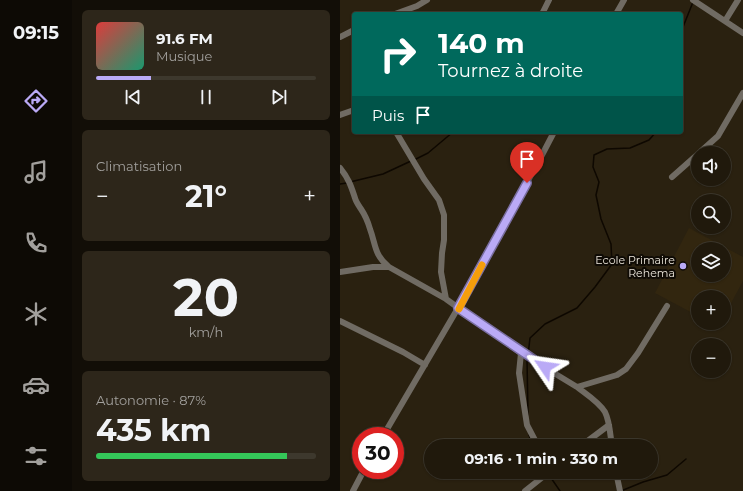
<!DOCTYPE html>
<html lang="fr">
<meta charset="utf-8">
<style>
:root{--surface:#20190c;--page:#2d261a;--text:#f1f3f6;--muted:#a2a09d;--line:#3d382d;--accent:#baaaf6}
body{margin:0;font-family:Montserrat,sans-serif;background:var(--page);color:var(--text);height:100vh;display:flex;flex-direction:column;font-size:15px;white-space:nowrap}
*{box-sizing:border-box;margin:0}
p{font-size:13px;color:var(--muted)}
.icon{flex:none;width:22px;height:22px;fill:none;stroke:currentColor;stroke-width:2;stroke-linecap:round;stroke-linejoin:round}
.map{position:relative;flex:1;overflow:hidden}
.sheet{display:flex;flex-direction:column;gap:10px;padding:10px;background:#120e07;width:268px}
.sheet>*{flex:none}
.hud{position:absolute;left:12px;top:12px;width:331px;height:122px;border-radius:4px;box-shadow:0 1px 3px #0004,0 0 0 1px var(--line);background:#00695c;color:#fff;overflow:hidden}
.buttons{position:absolute;left:351px;top:146px;display:grid;gap:8px}
.buttons a{display:grid;place-items:center;width:40px;height:40px;border-radius:50%;background:var(--surface);box-shadow:0 1px 3px #0004,0 0 0 1px var(--line);font-size:20px}
.speed{position:absolute;left:12px;top:427px;display:flex;gap:8px;font-size:20px;font-weight:700;text-align:center}
.speed>*{display:grid;place-content:center;width:52px;height:52px;border-radius:50%;background:var(--surface);box-shadow:0 1px 3px #0004,0 0 0 1px var(--line);line-height:1}
.speed .limit{border:6px solid #d22;background:#fff;color:#111}
.pin{position:absolute;display:grid;place-items:center;width:34px;height:34px;color:#fff;margin:-41px -17px;border-radius:50% 50% 50% 0;rotate:-45deg;box-shadow:0 0 4px #0007}
.pin .icon{rotate:45deg}
.me{position:absolute;width:44px;margin:-22px;rotate:302deg;stroke-linejoin:round;filter:drop-shadow(0 0 3px #0008)}
.turn{display:flex;align-items:center;gap:14px;height:84px;padding:0 20px;font-size:18px}
.turn .icon{width:52px;height:52px;stroke-width:2.5}
.turn b{display:block;font-size:28px;line-height:34px}
.then{display:flex;align-items:center;height:38px;padding:0 20px;background:#0003;gap:8px;font-size:15px}
.big{font-size:30px;font-weight:700;line-height:1.1}
.sheet .card{flex:1;display:flex;flex-direction:column;justify-content:center;gap:6px;min-width:0;padding:0 14px;border-radius:6px;background:var(--page)}
.sheet .dial{align-items:center;gap:0}
.dial b{font-size:52px;line-height:1}
.song{display:flex;align-items:center;gap:12px}
.cover{width:48px;height:48px;border-radius:6px;background:linear-gradient(135deg,hsl(0 70% 55%),hsl(160 70% 35%))}
.played{height:4px;border-radius:2px;background:linear-gradient(90deg,var(--accent) 25%,var(--line) 25%)}
.keys{display:flex;justify-content:space-around;direction:ltr}
.heat{display:flex;justify-content:space-between;align-items:center;font-size:22px;direction:ltr}
.charge{height:6px;border-radius:3px;background:linear-gradient(90deg,#34c759 87%,var(--line) 0)}
.trip{position:absolute;left:84px;top:439px;width:234px;height:40px;border-radius:20px;background:var(--surface);box-shadow:0 1px 3px #0004,0 0 0 1px var(--line);font-weight:700;line-height:40px;text-align:center}
main{display:flex;flex:1;min-height:0}
.menu{display:flex;flex-direction:column;width:72px;justify-content:space-around;align-items:center;background:#0d0a05;color:var(--muted)}
.menu .icon{width:28px;height:28px}
.menu .on{color:var(--accent)}
.menu b{font-size:18px;color:var(--text)}
.map>svg:first-child{display:block}
</style>
<main>
<nav class="menu">
<b>09:15</b>
<svg class="icon on" aria-label="directions" viewBox="0 0 24 24"><path d="M12 3l9 9-9 9-9-9zM9 14v-3h6M13 9l2 2-2 2"/></svg>
<svg class="icon" aria-label="music" viewBox="0 0 24 24"><path d="M9 18V5l10-2v13"/><circle cx="6" cy="18" r="3"/><circle cx="16" cy="16" r="3"/></svg>
<svg class="icon" aria-label="phone" viewBox="0 0 24 24"><path d="M5 4h4l2 5-3 2q2 4 5 5l2-3 5 2v4C11 20 4 13 5 4z"/></svg>
<svg class="icon" aria-label="climate" viewBox="0 0 24 24"><path d="M12 3v18M4 7l16 10M4 17L20 7"/></svg>
<svg class="icon" aria-label="car" viewBox="0 0 24 24"><path d="M5 17H2v-5l4-1 3-4h7l3 4 3 1v5h-3M9 17h6M6 11h13"/><circle cx="7" cy="17" r="2"/><circle cx="17" cy="17" r="2"/></svg>
<svg class="icon" aria-label="filters" viewBox="0 0 24 24"><path d="M4 7h16M4 17h16"/><circle cx="9" cy="7" r="2"/><circle cx="15" cy="17" r="2"/></svg>
</nav>
<section class="sheet">
<div class="card">
<div class="song"><i class="cover"></i><div><b>91.6 FM</b><p>Musique</p></div></div>
<div class="played"></div>
<div class="keys"><svg class="icon" aria-label="previous" viewBox="0 0 24 24"><path d="M18 5L8 12l10 7zM5 5v14"/></svg><svg class="icon" aria-label="pause" viewBox="0 0 24 24"><path d="M8 5v14M16 5v14"/></svg><svg class="icon" aria-label="next" viewBox="0 0 24 24"><path d="M6 5l10 7-10 7zM19 5v14"/></svg></div>
</div>
<div class="card"><p>Climatisation</p>
<div class="heat"><a>−</a><b class="big">21°</b><a>+</a></div>
</div>
<div class="card dial"><b>20</b><p>km/h</p></div>
<div class="card"><p>Autonomie · 87%</p><b class="big">435 km</b><div class="charge"></div></div>
</section>
<div class="map">
<svg width="403" height="491" viewBox="0 0 403 491">
<rect width="100%" height="100%" fill="#2a2110"/>
<path fill="#32260f" fill-rule="evenodd" d="M 349,228 L 403,257 L 403,281 L 384,316 L 384,297 L 358,297 L 358,316 L 315,293 ZM 358,249 L 384,249 L 384,275 L 358,275 Z"/>
<g fill="none" stroke-linecap="round" stroke-linejoin="round">
<path stroke="#0e0801" stroke-width="1.5" d="M 341,32 L 353,2
M 74,160 L 88,153 L 113,132
M 10,182 L 43,174 L 71,161
M 0,184 L 7,183
M 188,355 L 190,338 L 205,324 L 237,308 L 255,287 L 272,264 L 271,244 L 261,219 L 256,195 L 259,182 L 253,167 L 254,155 L 267,149 L 290,148 L 309,140 L 316,132
M 187,359 L 188,415
M 189,435 L 193,446
M 209,475 L 220,491
M 281,491 L 303,482 L 327,475 L 346,459"/>
<path stroke="#706b63" stroke-width="6" d="M 353,0 L 403,33
M 55,14 L 77,6 L 87,0
M 202,14 L 209,0
M 276,14 L 284,0
M 385,21 L 398,0
M 0,37 L 14,30
M 0,115 L 14,110
M 56,132 L 84,179 L 99,200 L 104,215 L 104,240 L 102,253 L 101,272 L 106,299
M 359,153 L 378,136 L 403,93
M 0,168 C 9,179 11,186 15,198 C 16,202 19,206 21,209 C 25,215 28,222 30,229 C 36,245 34,255 49,267
M 332,177 L 358,154
M 0,272 L 33,267 L 49,267 L 106,299 L 181,353 L 237,387 L 277,375 L 286,369 L 298,353 L 327,306
M 0,321 L 63,352 L 85,365
M 181,353 L 179,373 L 187,425 L 198,446
M 237,387 C 246,394 259,402 265,412 C 270,422 270,435 272,446
M 43,436 L 118,308 L 202,155 L 214,132
M 241,446 L 269,425
M 276,472 L 280,491
M 13,491 L 24,470
M 185,491 L 209,472"/>
</g>
<g fill="none" stroke-linecap="round" stroke-linejoin="round">
<defs>
<path id="route" d="M 187,183 L 118,308 L 205,367"/>
</defs>
<use href="#route" stroke="#796ea0" stroke-width="10"/>
<use href="#route" stroke="#baaaf6" stroke-width="7"/>
<path stroke="#f59e0b" stroke-width="7" d="M 119,309 L 142,265"/>
</g>
<circle fill="#baaaf6" stroke="#0f0b05" stroke-width="1.5" cx="343" cy="266" r="4"/>
<g text-anchor="middle" dominant-baseline="central" stroke-width="4" stroke-linejoin="round" paint-order="stroke">
<g font-size="11" fill="#ebe5da" stroke="#0f0b05" text-anchor="end">
<text x="335" y="260">Ecole Primaire<tspan x="335" dy="13">Rehema</tspan></text>
</g>
</g>
</svg>
<div class="buttons">
<a><svg class="icon" aria-label="sound" viewBox="0 0 24 24"><path d="M4 9h4l5-4v14l-5-4H4zM17 9q2 3 0 6"/></svg></a>
<a><svg class="icon" aria-label="search" viewBox="0 0 24 24"><circle cx="10" cy="10" r="6"/><path d="M15 15l6 6"/></svg></a>
<a><svg class="icon" aria-label="layers" viewBox="0 0 24 24"><path d="M12 4l9 5-9 5-9-5zM3 14l9 5 9-5"/></svg></a>
<a>+</a>
<a>−</a>
</div>
<div class="speed"><div class="limit">30</div></div>
<div class="pin" style="left:187px;top:183px;background:#d93025"><svg class="icon" aria-label="arrive" viewBox="0 0 24 24"><path d="M6 21V4h12l-3 4 3 4H6"/></svg></div>
<svg class="me" style="left:205px;top:367px" viewBox="-20 -20 40 40"><path d="M0-17L14 15 0 8-14 15z" fill="#baaaf6" stroke="#fff" stroke-width="4"/></svg>
<div class="trip">09:16 · 1 min · 330 m</div>
<div class="hud">
<div class="turn"><svg class="icon" aria-label="right" viewBox="0 0 24 24"><path d="M7 20v-9h11M14 6l5 5-5 5"/></svg><div><b>140 m</b>Tournez à droite</div></div>
<div class="then">Puis<svg class="icon" aria-label="arrive" viewBox="0 0 24 24"><path d="M6 21V4h12l-3 4 3 4H6"/></svg></div>
</div>
</div>
</main>
